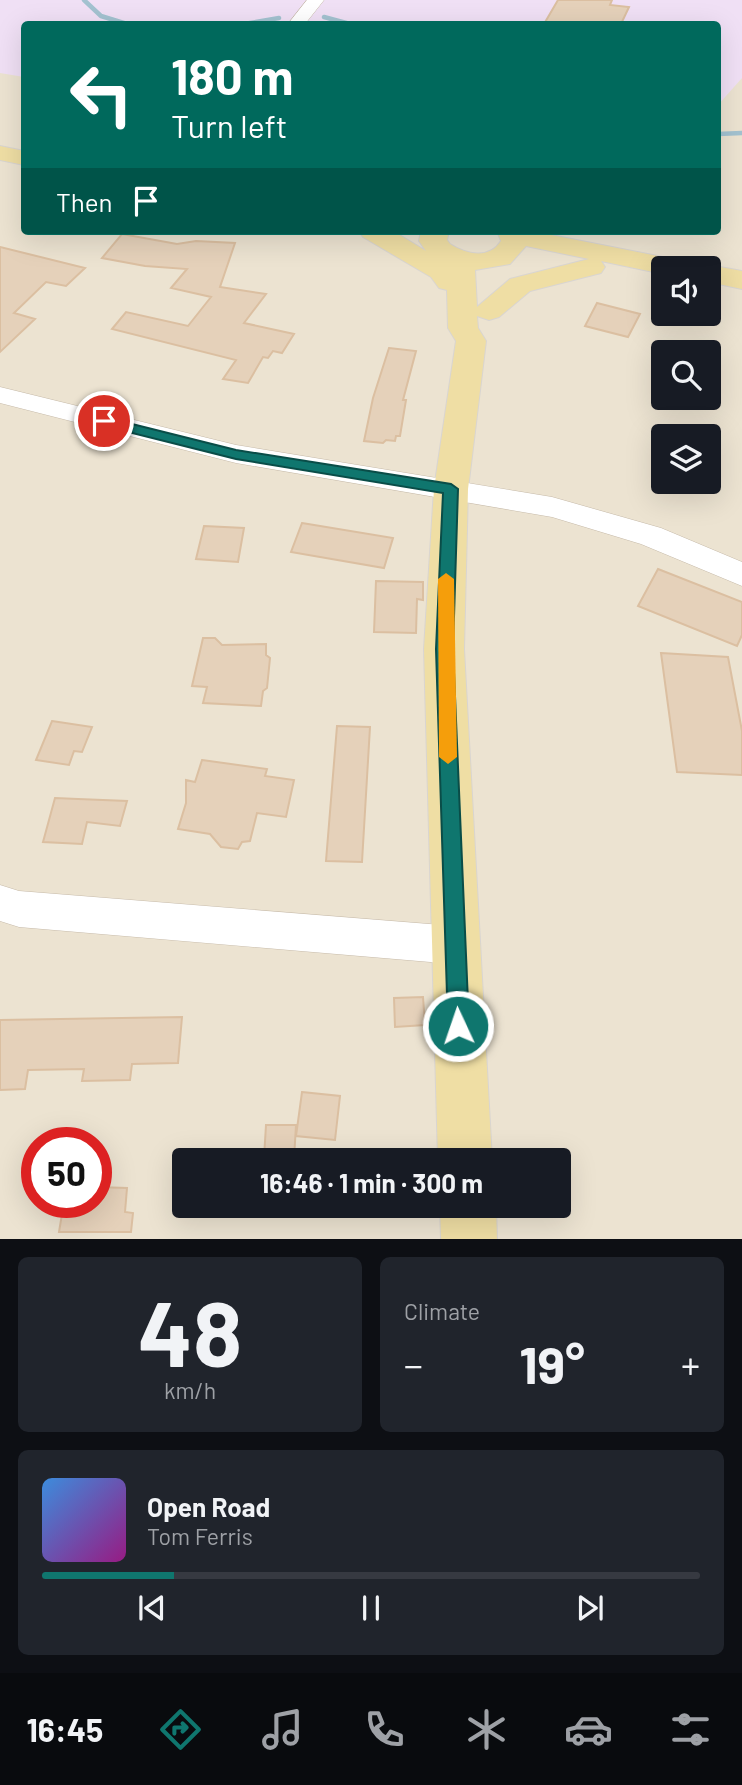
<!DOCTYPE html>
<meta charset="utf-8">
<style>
:root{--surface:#171b24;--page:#20242c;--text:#f1f3f6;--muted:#9ea1a6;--line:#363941;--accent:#0f766e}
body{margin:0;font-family:Barlow,sans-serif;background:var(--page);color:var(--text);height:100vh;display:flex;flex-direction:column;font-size:26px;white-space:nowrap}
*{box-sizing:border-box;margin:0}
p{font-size:23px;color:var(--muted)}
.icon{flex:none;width:38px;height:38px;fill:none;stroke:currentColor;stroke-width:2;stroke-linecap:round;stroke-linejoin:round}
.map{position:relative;height:1239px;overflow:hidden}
.panel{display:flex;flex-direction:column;gap:18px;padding:18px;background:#0d0f14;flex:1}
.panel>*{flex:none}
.hud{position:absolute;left:21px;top:21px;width:700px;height:214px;border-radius:7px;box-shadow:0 7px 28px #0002;background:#00695c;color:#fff;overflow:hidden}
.fabs{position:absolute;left:651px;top:256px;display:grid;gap:14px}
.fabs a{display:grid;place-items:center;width:70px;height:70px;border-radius:7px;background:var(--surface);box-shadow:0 7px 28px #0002;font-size:35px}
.speed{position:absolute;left:21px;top:1127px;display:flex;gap:14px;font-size:35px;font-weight:700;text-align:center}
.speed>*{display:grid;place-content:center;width:91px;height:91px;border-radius:50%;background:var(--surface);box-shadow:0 7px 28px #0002;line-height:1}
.speed .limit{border:10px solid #d22;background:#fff;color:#111}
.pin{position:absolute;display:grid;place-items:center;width:60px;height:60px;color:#fff;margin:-30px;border:4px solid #fff;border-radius:50%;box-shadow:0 2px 7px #0007}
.me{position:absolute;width:77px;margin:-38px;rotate:357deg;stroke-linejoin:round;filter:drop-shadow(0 0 5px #0008)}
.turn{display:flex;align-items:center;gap:24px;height:147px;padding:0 35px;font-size:32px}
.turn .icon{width:91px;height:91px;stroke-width:2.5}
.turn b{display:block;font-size:49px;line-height:60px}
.then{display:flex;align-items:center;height:66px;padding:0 35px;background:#0003;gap:14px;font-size:26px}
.big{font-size:52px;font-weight:700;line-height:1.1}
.panel .widget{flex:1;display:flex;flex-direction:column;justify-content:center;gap:10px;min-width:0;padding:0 24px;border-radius:10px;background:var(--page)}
.panel .dial{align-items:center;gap:0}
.dial b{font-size:91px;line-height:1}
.song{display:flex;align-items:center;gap:21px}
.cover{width:84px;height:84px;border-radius:10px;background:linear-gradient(135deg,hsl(210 70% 55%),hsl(310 70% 35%))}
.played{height:7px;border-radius:4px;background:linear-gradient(90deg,var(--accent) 20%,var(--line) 20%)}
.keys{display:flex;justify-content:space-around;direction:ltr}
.heat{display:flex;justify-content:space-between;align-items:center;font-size:38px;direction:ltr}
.panel .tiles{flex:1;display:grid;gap:18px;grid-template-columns:1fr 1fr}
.widget:last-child{grid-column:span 2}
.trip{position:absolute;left:172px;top:1148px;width:399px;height:70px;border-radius:7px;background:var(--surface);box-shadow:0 7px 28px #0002;font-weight:700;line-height:70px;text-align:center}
.tab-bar{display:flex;height:112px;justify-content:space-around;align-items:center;background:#090b0e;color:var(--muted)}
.tab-bar .icon{width:49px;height:49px}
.tab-bar .on{color:var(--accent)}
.tab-bar b{font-size:32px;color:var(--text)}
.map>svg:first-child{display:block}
</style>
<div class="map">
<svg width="742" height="1239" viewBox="0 0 742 1239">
<rect width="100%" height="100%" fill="#f9f3e3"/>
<path fill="#ece3d1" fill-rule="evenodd" d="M 0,0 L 742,0 L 742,1239 L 0,1239 ZM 24,24 L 718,24 L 718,231 L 24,231 ZM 663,268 L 709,268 L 709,313 L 663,313 ZM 663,352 L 709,352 L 709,397 L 663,397 ZM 663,436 L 709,436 L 709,481 L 663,481 ZM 37,1143 L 96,1143 L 96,1202 L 37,1202 ZM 184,1160 L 558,1160 L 558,1206 L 184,1206 Z"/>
<path fill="#f0e0f5" d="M 0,0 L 742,0 L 742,78 L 718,105 L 718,24 L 24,24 L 24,77 L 0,73 Z"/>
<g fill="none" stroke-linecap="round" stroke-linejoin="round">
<path stroke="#a3c2d0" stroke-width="4.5" d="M 84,0 L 101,16 L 127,24
M 324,17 L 350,24
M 244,24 L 279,18
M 718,134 L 742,133"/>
</g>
<path fill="#e5d1ba" stroke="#dbbfa1" stroke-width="2" d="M 558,0 L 612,0 L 610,5 L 629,7 L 621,24 L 544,24 Z
M 122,234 L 177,244 L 196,241 L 235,243 L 220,287 L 266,294 L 244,323 L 294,334 L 282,353 L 273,351 L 268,358 L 263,357 L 248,383 L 223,379 L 236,360 L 112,329 L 126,312 L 188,326 L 211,297 L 171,288 L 187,269 L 145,266 L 102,258 Z
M 0,247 L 85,268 L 66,286 L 46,282 L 14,313 L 35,319 L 0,352 Z
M 597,303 L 640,314 L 628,337 L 585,326 Z
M 389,348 L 416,351 L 403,400 L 406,400 L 400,436 L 396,436 L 395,441 L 386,440 L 383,443 L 364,441 L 373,398 Z
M 302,523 L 393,538 L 384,568 L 291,552 Z
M 204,526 L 244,528 L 238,562 L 196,559 Z
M 658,569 L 742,602 L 742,635 L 737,646 L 638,606 Z
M 376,581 L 423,582 L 423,600 L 417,599 L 416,633 L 374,632 Z
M 203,638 L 215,638 L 222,645 L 266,644 L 266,655 L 270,658 L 267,688 L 263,691 L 261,706 L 203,703 L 207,687 L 192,686 Z
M 661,653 L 728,657 L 742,731 L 742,775 L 677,772 Z
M 52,721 L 92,727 L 82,752 L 74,751 L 69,765 L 36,760 Z
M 337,726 L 370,727 L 362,862 L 326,861 Z
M 202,760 L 267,769 L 265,776 L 294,780 L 286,817 L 257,813 L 250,841 L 242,842 L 238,849 L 221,847 L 210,834 L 178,829 L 186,803 L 186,780 L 195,782 Z
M 55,798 L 78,799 L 127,801 L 120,826 L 87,822 L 82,844 L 43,842 Z
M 423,997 L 425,1025 L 395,1027 L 394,998 Z
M 182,1017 L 178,1063 L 132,1064 L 130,1080 L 82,1081 L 84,1069 L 28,1070 L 25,1089 L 0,1090 L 0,1020 Z
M 302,1092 L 340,1096 L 335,1140 L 296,1136 Z
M 266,1125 L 296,1125 L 294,1159 L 264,1158 Z
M 96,1187 L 127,1188 L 125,1212 L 133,1213 L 131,1232 L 59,1232 L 64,1202 L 96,1202 Z"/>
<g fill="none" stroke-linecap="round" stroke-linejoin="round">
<defs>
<path id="minor" d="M 307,0 L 324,0 L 305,24 L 288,24 Z
M 0,387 L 236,445 L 552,497 L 661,528 L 742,562 L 742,586 L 641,544 L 552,517 L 236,463 L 0,403 Z
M 0,885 L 19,891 L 454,926 L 468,932 L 474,945 L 468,958 L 454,964 L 19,927 L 0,921 Z"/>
<path id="major" d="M 0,146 L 24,151 L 24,165 L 0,160 Z
M 359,231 L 393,231 L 426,251 L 419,241 L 421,231 L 449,231 L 447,240 L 450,244 C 466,254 489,260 501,241 L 497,231 L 531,231 L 678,260 L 688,262 L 692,268 L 663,268 L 663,274 L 601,261 L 605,267 L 601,273 L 530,291 L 499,317 L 489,320 L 477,316 L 478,328 L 486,341 L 468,489 L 464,649 L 492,1160 L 438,1160 L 424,649 L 434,489 L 456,341 L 448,328 L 447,290 L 439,288 L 431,277 L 363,237 ZM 526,246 L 589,259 L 510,279 L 477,307 L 475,270 L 510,264 Z
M 709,265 L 742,271 L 742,289 L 709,282 L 709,268 L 700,268 Z
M 440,1206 L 496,1206 L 497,1239 L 441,1239 Z"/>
</defs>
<use href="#minor" stroke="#c6baa9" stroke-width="1"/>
<use href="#major" stroke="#d9d5d1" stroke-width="2"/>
<use href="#minor" fill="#fff" fill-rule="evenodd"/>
<use href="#major" fill="#efdea4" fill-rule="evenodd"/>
</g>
<path fill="#0f766e" stroke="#0a4d48" stroke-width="2" d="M 104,417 L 236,450 L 451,484 L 458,489 L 453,649 L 469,1026 L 466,1033 L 458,1036 L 451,1033 L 448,1026 L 436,649 L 443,493 L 236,459 L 100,425 L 98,421 Z"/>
<path fill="#f59e0b" d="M 446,573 L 454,579 L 457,757 L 448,764 L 439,757 L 438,579 Z"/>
</svg>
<div class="fabs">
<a><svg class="icon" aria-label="sound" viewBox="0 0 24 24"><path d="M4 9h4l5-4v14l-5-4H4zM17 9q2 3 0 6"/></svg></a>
<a><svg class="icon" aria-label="search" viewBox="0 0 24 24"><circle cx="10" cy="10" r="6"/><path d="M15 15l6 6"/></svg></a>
<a><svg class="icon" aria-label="layers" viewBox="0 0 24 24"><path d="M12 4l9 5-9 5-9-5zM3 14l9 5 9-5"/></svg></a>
</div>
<div class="speed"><div class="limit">50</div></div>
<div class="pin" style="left:104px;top:421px;background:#d93025"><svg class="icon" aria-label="arrive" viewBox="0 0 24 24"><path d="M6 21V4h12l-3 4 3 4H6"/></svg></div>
<svg class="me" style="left:458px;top:1026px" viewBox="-20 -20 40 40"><circle r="17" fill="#0f766e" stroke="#fff" stroke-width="3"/><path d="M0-11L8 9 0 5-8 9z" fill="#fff"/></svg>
<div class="trip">16:46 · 1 min · 300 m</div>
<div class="hud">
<div class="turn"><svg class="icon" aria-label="left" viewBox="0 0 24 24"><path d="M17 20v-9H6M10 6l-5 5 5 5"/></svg><div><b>180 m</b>Turn left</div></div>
<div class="then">Then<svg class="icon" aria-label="arrive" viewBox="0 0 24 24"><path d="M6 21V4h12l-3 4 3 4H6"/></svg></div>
</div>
</div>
<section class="panel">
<div class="tiles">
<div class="widget dial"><b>48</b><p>km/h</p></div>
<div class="widget"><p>Climate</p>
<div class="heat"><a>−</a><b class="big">19°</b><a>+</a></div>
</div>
<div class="widget">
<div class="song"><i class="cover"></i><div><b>Open Road</b><p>Tom Ferris</p></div></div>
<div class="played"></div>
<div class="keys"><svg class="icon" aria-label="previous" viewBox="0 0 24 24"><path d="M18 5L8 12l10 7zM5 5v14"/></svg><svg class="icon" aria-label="pause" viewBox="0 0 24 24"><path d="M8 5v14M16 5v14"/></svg><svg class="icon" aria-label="next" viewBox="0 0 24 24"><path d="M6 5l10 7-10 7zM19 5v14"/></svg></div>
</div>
</div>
</section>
<nav class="tab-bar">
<b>16:45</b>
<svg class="icon on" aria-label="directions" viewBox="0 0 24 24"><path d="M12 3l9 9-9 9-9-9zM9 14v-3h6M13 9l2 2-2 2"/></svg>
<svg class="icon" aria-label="music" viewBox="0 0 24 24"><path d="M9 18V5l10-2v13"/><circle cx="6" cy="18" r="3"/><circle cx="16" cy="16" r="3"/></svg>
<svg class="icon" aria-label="phone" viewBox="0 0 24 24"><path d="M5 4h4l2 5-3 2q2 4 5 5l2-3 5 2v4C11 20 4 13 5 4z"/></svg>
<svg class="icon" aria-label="climate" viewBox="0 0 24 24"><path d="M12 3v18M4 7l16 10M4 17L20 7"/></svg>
<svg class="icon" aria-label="car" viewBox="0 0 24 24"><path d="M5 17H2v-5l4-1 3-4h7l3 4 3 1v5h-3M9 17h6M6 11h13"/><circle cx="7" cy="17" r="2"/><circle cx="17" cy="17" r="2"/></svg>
<svg class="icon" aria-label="filters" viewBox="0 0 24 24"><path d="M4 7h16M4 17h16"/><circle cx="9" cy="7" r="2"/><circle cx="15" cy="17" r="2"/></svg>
</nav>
